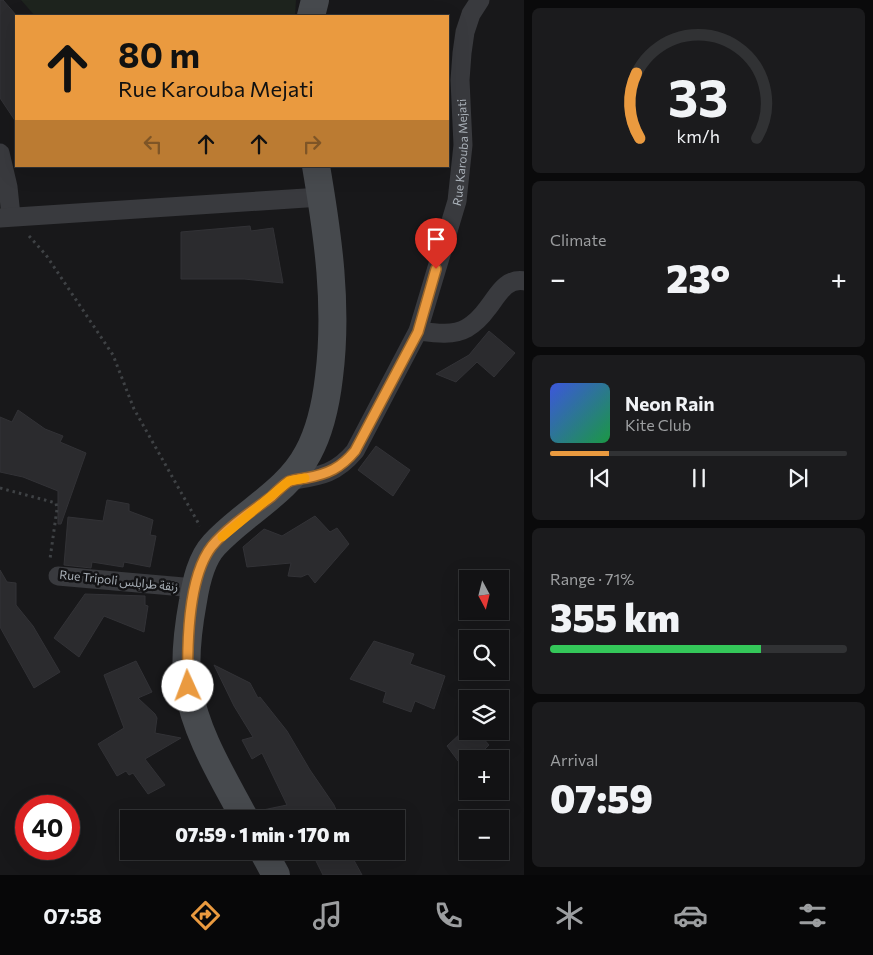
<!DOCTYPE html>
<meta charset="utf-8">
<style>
:root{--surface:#121214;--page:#1b1b1d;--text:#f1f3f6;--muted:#9c9ea0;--line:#313234;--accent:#ea9a3f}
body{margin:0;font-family:Commissioner,"Noto Sans Arabic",sans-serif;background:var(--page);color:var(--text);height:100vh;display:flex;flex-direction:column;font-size:19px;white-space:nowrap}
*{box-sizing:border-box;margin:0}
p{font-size:16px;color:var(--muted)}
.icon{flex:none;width:28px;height:28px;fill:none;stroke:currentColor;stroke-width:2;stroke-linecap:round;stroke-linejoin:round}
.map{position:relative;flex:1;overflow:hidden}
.details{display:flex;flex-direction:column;gap:8px;padding:8px;background:#0a0a0b;width:349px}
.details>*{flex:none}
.top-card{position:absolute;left:15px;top:15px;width:434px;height:152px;border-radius:0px;box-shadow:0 5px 20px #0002,0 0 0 1px var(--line);background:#ea9a3f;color:#111;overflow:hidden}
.needle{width:32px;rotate:173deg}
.controls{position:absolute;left:459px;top:570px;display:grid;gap:10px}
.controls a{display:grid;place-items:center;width:50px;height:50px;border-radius:0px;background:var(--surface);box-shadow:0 5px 20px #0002,0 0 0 1px var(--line);font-size:25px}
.speed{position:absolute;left:15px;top:795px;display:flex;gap:10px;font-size:25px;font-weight:700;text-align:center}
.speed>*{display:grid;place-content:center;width:65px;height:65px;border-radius:50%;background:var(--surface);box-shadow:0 5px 20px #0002,0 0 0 1px var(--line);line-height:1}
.speed .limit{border:8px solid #d22;background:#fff;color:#111}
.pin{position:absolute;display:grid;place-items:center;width:42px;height:42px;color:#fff;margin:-51px -21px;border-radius:50% 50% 50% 0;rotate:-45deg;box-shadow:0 0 5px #0007}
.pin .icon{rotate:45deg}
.me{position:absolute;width:55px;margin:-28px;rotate:358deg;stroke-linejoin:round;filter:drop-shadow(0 0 4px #0008)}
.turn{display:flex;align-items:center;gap:18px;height:105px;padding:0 20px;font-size:22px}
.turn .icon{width:65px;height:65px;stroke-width:2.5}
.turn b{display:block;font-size:35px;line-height:42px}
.lanes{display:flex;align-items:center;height:48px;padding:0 20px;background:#0003;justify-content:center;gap:25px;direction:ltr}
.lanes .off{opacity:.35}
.big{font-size:38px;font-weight:800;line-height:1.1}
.details .tile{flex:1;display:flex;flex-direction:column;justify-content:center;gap:8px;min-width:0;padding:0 18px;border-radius:8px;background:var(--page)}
.details .dial{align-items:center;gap:0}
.dial svg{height:130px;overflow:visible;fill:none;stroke:var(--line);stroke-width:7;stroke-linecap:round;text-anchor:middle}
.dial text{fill:var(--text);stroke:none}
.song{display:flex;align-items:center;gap:15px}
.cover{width:60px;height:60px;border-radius:8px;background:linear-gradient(135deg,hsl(230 70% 55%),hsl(140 70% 35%))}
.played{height:5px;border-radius:2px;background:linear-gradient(90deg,var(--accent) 20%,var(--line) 20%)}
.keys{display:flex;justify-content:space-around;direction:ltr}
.heat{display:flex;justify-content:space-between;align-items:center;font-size:28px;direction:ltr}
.charge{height:8px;border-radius:4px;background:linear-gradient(90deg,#34c759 71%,var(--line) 0)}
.trip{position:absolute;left:120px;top:810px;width:285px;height:50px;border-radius:0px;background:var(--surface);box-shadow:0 5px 20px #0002,0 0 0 1px var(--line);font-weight:800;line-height:50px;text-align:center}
.dock{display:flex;height:80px;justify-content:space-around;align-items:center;background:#070708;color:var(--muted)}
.dock .icon{width:35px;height:35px}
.dock .current{color:var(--accent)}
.dock b{font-size:22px;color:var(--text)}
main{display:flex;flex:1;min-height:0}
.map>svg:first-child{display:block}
</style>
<main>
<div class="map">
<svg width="525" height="875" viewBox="0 0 525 875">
<rect width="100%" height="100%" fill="#18181a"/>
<path fill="#1e241e" d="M 21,0 L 296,0 L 295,16 L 35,16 Z"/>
<path fill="#2b2b2e" stroke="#323236" d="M 0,0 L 3,0 L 16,15 L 16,122 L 0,98 Z
M 250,226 L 251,231 L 273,228 L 283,283 L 244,279 L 181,279 L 181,232 Z
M 489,331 L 515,353 L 494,377 L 477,362 L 456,382 L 436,374 L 469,355 Z
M 18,410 L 45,429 L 63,436 L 60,442 L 86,453 L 61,524 L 58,524 L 58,491 L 23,477 L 0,472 L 0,417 L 12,422 Z
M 376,446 L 410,470 L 393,496 L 358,470 Z
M 107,500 L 129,504 L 129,511 L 153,520 L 150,535 L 156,536 L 150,567 L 124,562 L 123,567 L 92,562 L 91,568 L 64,565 L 68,517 L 103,521 Z
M 315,516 L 330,532 L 337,528 L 349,544 L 315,583 L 308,574 L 301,577 L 288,576 L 291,563 L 247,567 L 243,547 L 264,529 L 282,536 Z
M 0,570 L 7,582 L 16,583 L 16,605 L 33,626 L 60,672 L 34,688 L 0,627 Z
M 85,594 L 145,596 L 145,605 L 148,606 L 144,632 L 104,616 L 79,657 L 54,638 Z
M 374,641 L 414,654 L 410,664 L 445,676 L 434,709 L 415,701 L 411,712 L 383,702 L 386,692 L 350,679 Z
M 136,661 L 152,692 L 138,698 L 155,714 L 157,718 L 155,733 L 181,738 L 145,759 L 165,785 L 148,794 L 133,773 L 129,775 L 126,771 L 117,776 L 98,744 L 124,728 L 104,675 Z
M 214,665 L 250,683 L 258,698 L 260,697 L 287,731 L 310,770 L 334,805 L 340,819 L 261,819 L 258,811 L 287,805 L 262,753 L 252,759 L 242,740 L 253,737 L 234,706 Z
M 463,731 L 477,731 L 489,745 L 475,759 L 468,759 L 468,766 L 464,769 L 447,746 Z
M 311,851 L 349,851 L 362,875 L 323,875 Z"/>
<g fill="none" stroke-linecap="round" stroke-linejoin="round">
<path stroke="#3f4245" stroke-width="3" stroke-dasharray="2.5 4" stroke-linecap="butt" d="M 29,236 L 46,255 L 113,355 L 134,409 L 200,526
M 0,488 L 56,503 L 57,509 L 50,559"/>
<g stroke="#393a3e" stroke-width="19">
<path d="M 0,153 L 8,187 L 11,216"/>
<path d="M 0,218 L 321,197"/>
<path d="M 418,331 C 434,333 453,336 467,328 C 475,323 482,316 487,309 C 497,297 505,277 525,281"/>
<path id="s1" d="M 289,481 C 319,476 335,475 355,451 L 418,331 L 457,201 L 463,145 L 460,80 L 462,53 L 465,32 L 471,14 L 480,0"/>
<path d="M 58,576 L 195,588"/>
</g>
<path stroke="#474a4e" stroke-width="28" d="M 311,16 L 315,0
M 245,819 C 223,777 196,735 188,687 C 184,659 188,628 193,601 C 196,582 201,559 214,545 C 244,512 287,493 308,453 C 321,429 326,403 329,377 C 338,306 328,236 316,166
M 263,851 L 276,875"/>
</g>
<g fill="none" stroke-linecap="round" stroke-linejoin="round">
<defs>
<path id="route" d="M 188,686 C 187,647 187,578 212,546 C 228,527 251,512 271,497 C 276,492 282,486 288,482 C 293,479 301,479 306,478 C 328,474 341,468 355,451 L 418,332 L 436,269"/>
</defs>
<use href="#route" stroke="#986429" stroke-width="12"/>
<use href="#route" stroke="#ea9a3f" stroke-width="9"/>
<path stroke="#f59e0b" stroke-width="9" d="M 222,537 L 289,481 L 305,478"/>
</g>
<g text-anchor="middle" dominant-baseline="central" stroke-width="5" stroke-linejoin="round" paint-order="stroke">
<g font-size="12" fill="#aab1b9" stroke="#131315">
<text stroke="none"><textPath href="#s1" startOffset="395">Rue Karouba Mejati</textPath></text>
<text transform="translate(119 580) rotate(6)">Rue Tripoli زنقة طرابلس</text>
</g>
</g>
</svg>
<div class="controls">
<a><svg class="needle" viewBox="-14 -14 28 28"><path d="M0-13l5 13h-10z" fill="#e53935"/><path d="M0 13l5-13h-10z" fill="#9c9ea0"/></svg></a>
<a><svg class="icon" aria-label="search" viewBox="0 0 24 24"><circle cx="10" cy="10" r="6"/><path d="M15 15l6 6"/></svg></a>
<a><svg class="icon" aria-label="layers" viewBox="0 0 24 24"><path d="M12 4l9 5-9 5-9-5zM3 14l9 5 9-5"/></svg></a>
<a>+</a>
<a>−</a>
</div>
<div class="speed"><div class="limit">40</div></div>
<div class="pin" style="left:436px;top:269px;background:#d93025"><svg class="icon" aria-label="arrive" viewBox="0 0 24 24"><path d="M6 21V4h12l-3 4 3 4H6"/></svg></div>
<svg class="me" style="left:188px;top:686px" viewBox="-20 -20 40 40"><circle r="19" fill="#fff"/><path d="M0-13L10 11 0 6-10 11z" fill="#ea9a3f"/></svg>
<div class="trip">07:59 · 1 min · 170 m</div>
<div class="top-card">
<div class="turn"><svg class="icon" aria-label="ahead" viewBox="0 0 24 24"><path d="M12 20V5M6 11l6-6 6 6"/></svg><div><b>80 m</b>Rue Karouba Mejati</div></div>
<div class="lanes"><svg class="icon off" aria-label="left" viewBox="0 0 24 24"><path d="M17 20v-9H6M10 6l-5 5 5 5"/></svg><svg class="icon" aria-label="ahead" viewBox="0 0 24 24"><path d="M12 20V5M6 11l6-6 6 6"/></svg><svg class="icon" aria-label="ahead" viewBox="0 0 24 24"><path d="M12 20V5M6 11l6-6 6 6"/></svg><svg class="icon off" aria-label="right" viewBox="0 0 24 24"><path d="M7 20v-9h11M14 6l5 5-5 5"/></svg></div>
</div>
</div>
<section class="details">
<div class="tile dial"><svg viewBox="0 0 100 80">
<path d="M14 69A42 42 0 1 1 86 69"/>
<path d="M14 69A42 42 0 0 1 12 29" stroke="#ea9a3f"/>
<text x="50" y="56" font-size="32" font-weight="700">33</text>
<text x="50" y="72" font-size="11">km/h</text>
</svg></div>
<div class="tile"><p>Climate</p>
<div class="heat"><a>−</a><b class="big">23°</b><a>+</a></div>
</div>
<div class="tile">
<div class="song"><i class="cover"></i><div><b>Neon Rain</b><p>Kite Club</p></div></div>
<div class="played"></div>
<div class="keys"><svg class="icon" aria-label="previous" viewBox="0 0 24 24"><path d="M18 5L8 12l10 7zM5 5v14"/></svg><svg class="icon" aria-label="pause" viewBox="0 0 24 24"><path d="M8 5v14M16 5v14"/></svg><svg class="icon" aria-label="next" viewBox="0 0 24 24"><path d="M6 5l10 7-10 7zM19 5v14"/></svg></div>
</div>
<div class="tile"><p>Range · 71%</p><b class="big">355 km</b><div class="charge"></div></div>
<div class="tile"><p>Arrival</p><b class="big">07:59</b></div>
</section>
</main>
<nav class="dock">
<b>07:58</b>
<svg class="icon current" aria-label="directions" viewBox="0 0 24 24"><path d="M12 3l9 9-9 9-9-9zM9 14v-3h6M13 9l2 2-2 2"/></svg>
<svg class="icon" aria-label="music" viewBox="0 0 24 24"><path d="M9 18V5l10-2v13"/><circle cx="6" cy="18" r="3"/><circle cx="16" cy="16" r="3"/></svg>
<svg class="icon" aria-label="phone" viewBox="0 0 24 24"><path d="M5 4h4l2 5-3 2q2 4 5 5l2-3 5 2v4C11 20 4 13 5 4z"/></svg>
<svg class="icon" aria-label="climate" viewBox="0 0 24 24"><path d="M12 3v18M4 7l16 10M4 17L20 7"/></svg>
<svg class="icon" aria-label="car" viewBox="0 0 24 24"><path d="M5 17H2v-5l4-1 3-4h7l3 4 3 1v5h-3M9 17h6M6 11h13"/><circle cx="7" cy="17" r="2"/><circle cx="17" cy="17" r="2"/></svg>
<svg class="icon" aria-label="filters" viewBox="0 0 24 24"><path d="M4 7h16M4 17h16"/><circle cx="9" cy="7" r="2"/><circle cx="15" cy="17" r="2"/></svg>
</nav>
